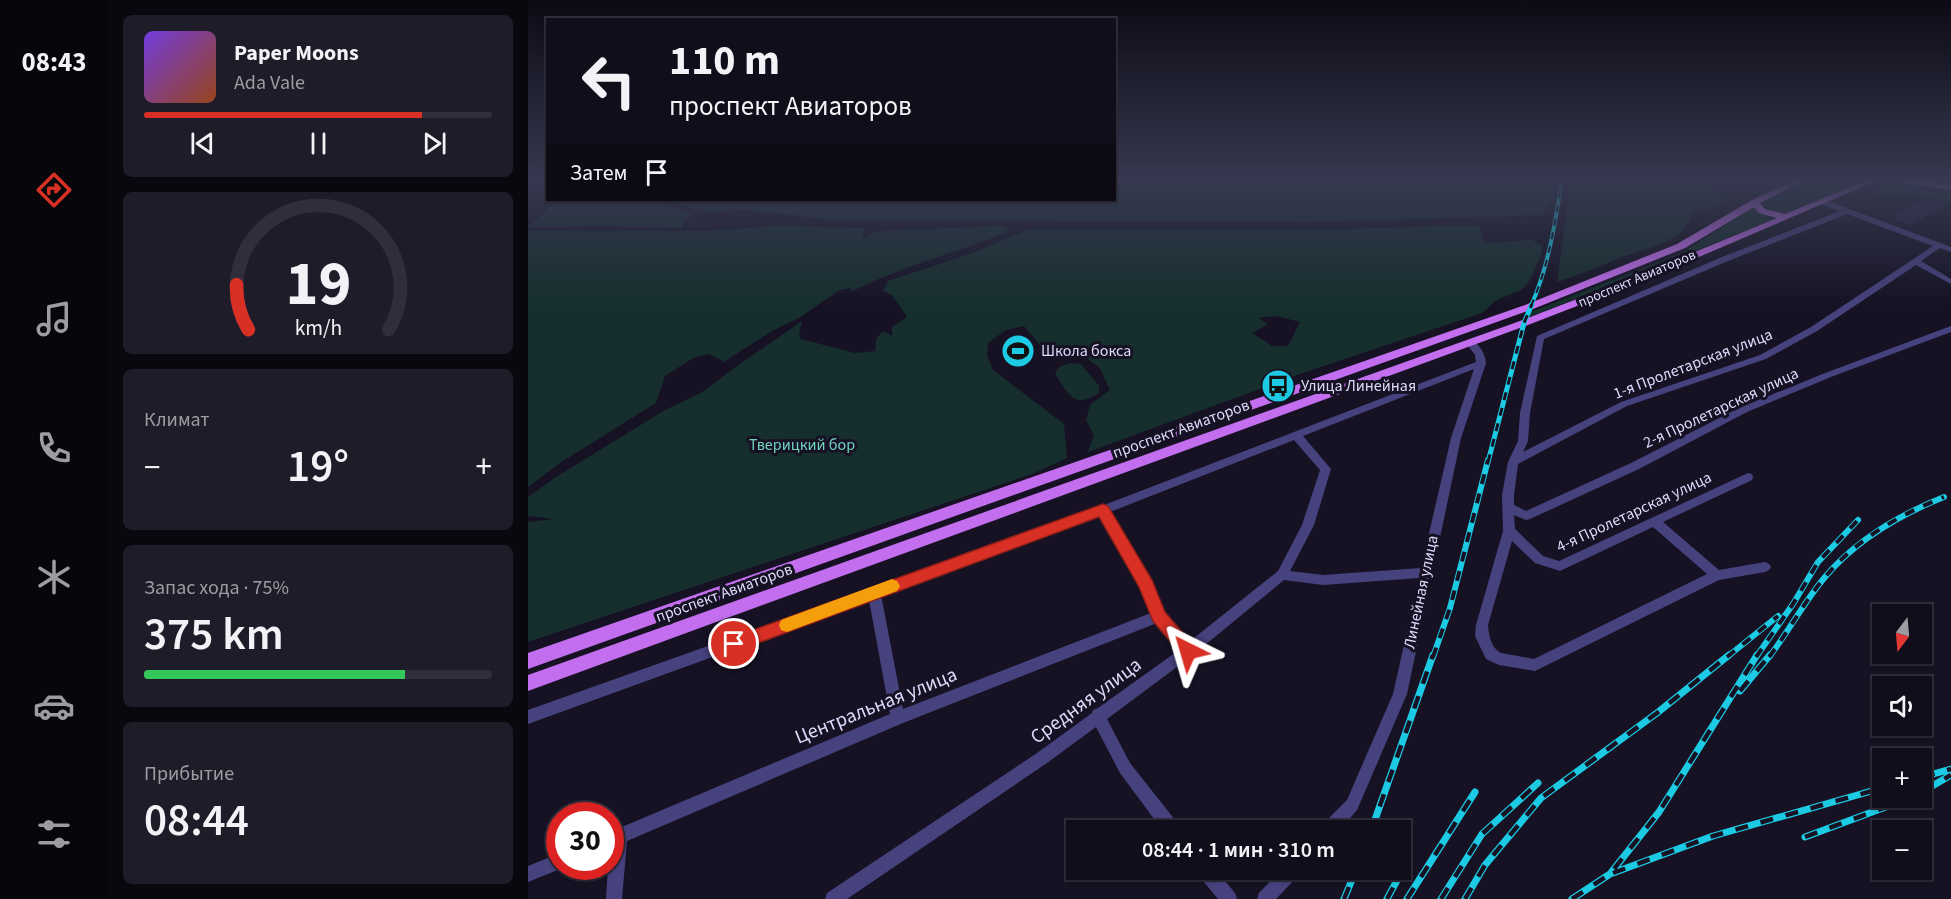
<!DOCTYPE html>
<html lang="ru">
<meta charset="utf-8">
<style>
:root{--surface:#100e1b;--page:#1e1c28;--text:#f1f3f6;--muted:#9c9ca3;--line:#302e3a;--accent:#d93025}
body{margin:0;font-family:"Source Sans 3",sans-serif;background:var(--page);color:var(--text);height:100vh;display:flex;flex-direction:column;font-size:22px;white-space:nowrap}
*{box-sizing:border-box;margin:0}
p{font-size:20px;color:var(--muted)}
.icon{flex:none;width:33px;height:33px;fill:none;stroke:currentColor;stroke-width:2;stroke-linecap:round;stroke-linejoin:round}
.map{position:relative;flex:1;overflow:hidden}
.panel{display:flex;flex-direction:column;gap:15px;padding:15px;background:#09080f;width:420px}
.panel>*{flex:none}
.guide{position:absolute;left:18px;top:18px;width:570px;height:183px;border-radius:0px;box-shadow:0 2px 4px #0004,0 0 0 2px var(--line);background:#100e1b;color:var(--text);overflow:hidden}
.needle{width:39px;rotate:196deg}
.buttons{position:absolute;left:1344px;top:604px;display:grid;gap:12px}
.buttons a{display:grid;place-items:center;width:60px;height:60px;border-radius:0px;background:var(--surface);box-shadow:0 2px 4px #0004,0 0 0 2px var(--line);font-size:30px}
.speed{position:absolute;left:18px;top:802px;display:flex;gap:12px;font-size:30px;font-weight:700;text-align:center}
.speed>*{display:grid;place-content:center;width:78px;height:78px;border-radius:50%;background:var(--surface);box-shadow:0 2px 4px #0004,0 0 0 2px var(--line);line-height:1}
.speed .limit{border:9px solid #d22;background:#fff;color:#111}
.pin{position:absolute;display:grid;place-items:center;width:51px;height:51px;color:#fff;margin:-26px;border:3px solid #fff;border-radius:50%;box-shadow:0 2px 6px #0007}
.me{position:absolute;width:66px;margin:-33px;rotate:320deg;stroke-linejoin:round;filter:drop-shadow(0 0 4px #0008)}
.turn{display:flex;align-items:center;gap:21px;height:126px;padding:0 24px;font-size:27px}
.turn .icon{width:78px;height:78px;stroke-width:2.5}
.turn b{display:block;font-size:42px;line-height:51px}
.then{display:flex;align-items:center;height:57px;padding:0 24px;background:#0003;gap:12px;font-size:22px}
.big{font-size:45px;font-weight:600;line-height:1.1}
.panel .tile{flex:1;display:flex;flex-direction:column;justify-content:center;gap:9px;min-width:0;padding:0 21px;border-radius:9px;background:var(--page)}
.panel .dial{align-items:center;gap:0}
.dial svg{height:156px;overflow:visible;fill:none;stroke:var(--line);stroke-width:7;stroke-linecap:round;text-anchor:middle}
.dial text{fill:var(--text);stroke:none}
.song{display:flex;align-items:center;gap:18px}
.cover{width:72px;height:72px;border-radius:9px;background:linear-gradient(135deg,hsl(260 70% 55%),hsl(20 70% 35%))}
.played{height:6px;border-radius:3px;background:linear-gradient(90deg,var(--accent) 80%,var(--line) 80%)}
.keys{display:flex;justify-content:space-around;direction:ltr}
.heat{display:flex;justify-content:space-between;align-items:center;font-size:33px;direction:ltr}
.charge{height:9px;border-radius:4px;background:linear-gradient(90deg,#34c759 75%,var(--line) 0)}
.trip{position:absolute;left:538px;top:820px;width:345px;height:60px;border-radius:0px;background:var(--surface);box-shadow:0 2px 4px #0004,0 0 0 2px var(--line);font-weight:600;line-height:60px;text-align:center}
main{display:flex;flex:1;min-height:0}
.menu{display:flex;flex-direction:column;width:108px;justify-content:space-around;align-items:center;background:#06060b;color:var(--muted)}
.menu .icon{width:42px;height:42px}
.menu .selected{color:var(--accent)}
.menu b{font-size:27px;color:var(--text)}
.map>svg:first-child{display:block}
</style>
<main>
<nav class="menu">
<b>08:43</b>
<svg class="icon selected" aria-label="directions" viewBox="0 0 24 24"><path d="M12 3l9 9-9 9-9-9zM9 14v-3h6M13 9l2 2-2 2"/></svg>
<svg class="icon" aria-label="music" viewBox="0 0 24 24"><path d="M9 18V5l10-2v13"/><circle cx="6" cy="18" r="3"/><circle cx="16" cy="16" r="3"/></svg>
<svg class="icon" aria-label="phone" viewBox="0 0 24 24"><path d="M5 4h4l2 5-3 2q2 4 5 5l2-3 5 2v4C11 20 4 13 5 4z"/></svg>
<svg class="icon" aria-label="climate" viewBox="0 0 24 24"><path d="M12 3v18M4 7l16 10M4 17L20 7"/></svg>
<svg class="icon" aria-label="car" viewBox="0 0 24 24"><path d="M5 17H2v-5l4-1 3-4h7l3 4 3 1v5h-3M9 17h6M6 11h13"/><circle cx="7" cy="17" r="2"/><circle cx="17" cy="17" r="2"/></svg>
<svg class="icon" aria-label="filters" viewBox="0 0 24 24"><path d="M4 7h16M4 17h16"/><circle cx="9" cy="7" r="2"/><circle cx="15" cy="17" r="2"/></svg>
</nav>
<section class="panel">
<div class="tile">
<div class="song"><i class="cover"></i><div><b>Paper Moons</b><p>Ada Vale</p></div></div>
<div class="played"></div>
<div class="keys"><svg class="icon" aria-label="previous" viewBox="0 0 24 24"><path d="M18 5L8 12l10 7zM5 5v14"/></svg><svg class="icon" aria-label="pause" viewBox="0 0 24 24"><path d="M8 5v14M16 5v14"/></svg><svg class="icon" aria-label="next" viewBox="0 0 24 24"><path d="M6 5l10 7-10 7zM19 5v14"/></svg></div>
</div>
<div class="tile dial"><svg viewBox="0 0 100 80">
<path d="M14 69A42 42 0 1 1 86 69"/>
<path d="M14 69A42 42 0 0 1 8 46" stroke="#d93025"/>
<text x="50" y="56" font-size="32" font-weight="700">19</text>
<text x="50" y="72" font-size="11">km/h</text>
</svg></div>
<div class="tile"><p>Климат</p>
<div class="heat"><a>−</a><b class="big">19°</b><a>+</a></div>
</div>
<div class="tile"><p>Запас хода · 75%</p><b class="big">375 km</b><div class="charge"></div></div>
<div class="tile"><p>Прибытие</p><b class="big">08:44</b></div>
</section>
<div class="map">
<svg width="1423" height="899" viewBox="0 0 1423 899">
<rect width="100%" height="100%" fill="#161224"/>
<path fill="#162e2d" fill-rule="evenodd" d="M 587,180 L 1028,180 L 1024,202 L 1014,215 L 781,222 L 304,220 L 221,210 L 173,211 L 139,200 L 586,200 Z
M 1040,180 L 1166,180 L 1199,199 L 1178,209 L 1164,211 C 1158,243 1119,248 1094,257 C 1072,266 1051,275 1029,282 L 1040,203 Z
M 1290,180 L 1319,180 L 1323,186 L 1260,213 L 1251,213 L 1234,207 L 1234,202 Z
M 1359,187 L 1423,193 L 1423,205 C 1412,202 1401,197 1389,195 C 1374,193 1360,199 1346,192 Z
M 30,200 L 124,200 L 164,214 L 155,221 L 154,228 L 79,226 L 0,227 Z
M 1225,207 L 1249,218 L 1002,317 L 1003,312 L 1156,252 Z
M 951,225 L 955,240 L 960,243 L 1004,240 L 1014,246 C 1015,257 1010,259 1007,268 C 997,296 991,288 969,300 C 964,303 959,309 954,313 L 775,373 L 560,452 L 566,435 L 558,420 L 562,405 L 582,390 L 572,368 L 555,356 L 537,347 L 512,345 L 496,326 L 478,330 L 460,343 L 459,356 L 465,370 L 536,424 L 539,458 L 504,474 L 0,642 L 0,522 L 26,519 L 0,516 L 0,497 L 28,477 L 137,410 L 175,392 L 206,368 L 274,321 L 271,334 L 273,339 L 327,353 L 347,351 L 348,339 L 355,331 L 364,336 L 364,327 L 379,317 L 364,295 L 355,291 L 360,281 L 442,254 L 500,230 L 788,230 ZM 748,316 L 772,322 L 760,346 L 744,346 L 724,333 L 740,324 L 730,318 Z
M 249,226 L 336,228 L 335,239 L 343,233 L 355,231 L 475,226 L 480,229 L 478,233 C 426,253 372,267 323,292 L 323,288 L 312,290 L 271,318 L 246,330 L 194,363 L 194,360 L 180,354 L 165,358 L 137,376 L 128,403 L 32,463 L 0,487 L 0,231 L 182,231 Z
M 542,363 L 553,364 L 571,386 L 571,393 C 546,410 540,393 527,374 L 531,367 Z"/>
<path fill="#282043" d="M 1399,199 L 1418,206 L 1382,225 L 1365,219 L 1369,217 L 1365,215 Z"/>
<g fill="none" stroke-linecap="round" stroke-linejoin="round">
<path fill="#46427e" fill-rule="evenodd" d="M 1292,200 L 1298,200 L 1423,247 L 1423,252 L 1412,248 L 1393,261 L 1423,279 L 1423,284 L 1388,265 L 1289,331 L 1238,359 L 1099,406 L 990,464 L 986,495 L 986,505 L 998,511 L 1103,463 L 1211,408 L 1297,373 L 1423,326 L 1423,332 L 1303,377 L 1219,412 L 1111,469 L 1002,519 L 998,520 L 986,515 L 987,529 L 1015,556 L 1031,561 L 1220,473 L 1224,474 L 1225,477 L 1224,480 L 1135,522 L 1191,570 L 1237,562 L 1241,564 L 1243,567 L 1241,570 L 1237,572 L 1191,580 L 1007,671 L 971,665 L 958,659 L 947,636 L 948,625 L 975,531 L 974,495 L 980,462 L 990,441 L 992,413 L 1009,336 L 1194,257 L 1312,211 L 1292,204 ZM 1319,214 L 1405,246 L 1283,327 L 1232,355 L 1093,402 L 995,452 L 1000,441 L 1002,413 L 1016,339 L 1200,261 ZM 1125,527 L 1179,574 L 1006,659 L 973,653 C 963,648 961,636 960,625 L 984,541 L 1007,563 L 1032,571 Z
M 943,340 C 952,344 957,354 958,363 L 933,438 L 879,694 L 829,810 L 811,831 L 792,831 L 794,825 L 819,800 L 865,694 L 891,578 L 795,585 L 756,580 L 665,655 L 579,719 L 602,763 L 651,825 L 653,831 L 635,831 L 592,773 L 568,727 L 519,763 L 319,899 L 297,899 L 299,893 L 509,753 L 564,713 L 565,710 L 570,708 L 651,650 L 629,623 L 375,723 L 99,841 L 94,899 L 78,899 L 80,867 L 82,867 L 82,832 L 362,714 L 341,600 L 0,724 L 0,710 L 571,507 L 948,362 L 947,355 L 938,343 ZM 946,369 L 923,438 L 893,568 L 795,575 L 762,571 L 786,525 L 803,469 L 775,436 ZM 766,440 L 792,470 L 774,525 L 750,571 L 661,642 L 636,613 L 622,581 L 582,512 ZM 572,515 L 612,587 L 623,613 L 375,709 L 353,595 Z
M 32,853 L 32,867 L 37,867 L 0,882 L 0,866 Z
M 669,870 L 688,870 L 707,893 L 709,899 L 690,899 L 671,876 Z
M 753,870 L 772,870 L 770,876 L 748,899 L 729,899 L 731,893 Z"/>
<path fill="#c26eee" fill-rule="evenodd" d="M 1267,180 L 1278,180 L 1232,203 L 1237,209 L 1257,214 L 1339,180 L 1350,180 L 1129,275 L 1000,325 L 0,691 L 0,675 L 992,321 L 1121,271 L 1249,218 L 1231,213 L 1226,207 L 1157,248 L 1005,309 L 0,669 L 0,653 L 997,305 L 1149,244 L 1224,200 Z
M 1370,180 L 1391,180 L 1423,184 L 1423,190 L 1374,183 Z"/>
<defs>
<path id="rail-far3" d="M 1003,306 C 1021,265 1027,223 1034,180"/>
<path id="rail-far2" d="M 960,462 L 996,323 L 1004,304"/>
<path id="rail-far1" d="M 905,657 L 922,608 L 960,460
M 1199,657 L 1250,616
M 1228,657 L 1265,604 L 1290,562 L 1330,520
M 1241,657 C 1261,631 1276,602 1297,577 C 1329,539 1371,515 1416,497"/>
<path id="rail" d="M 1212,691 L 1242,655
M 1394,777 L 1423,769
M 1394,792 L 1423,775
M 843,831 L 905,655
M 1277,837 L 1382,798
M 1085,873 L 1185,836 L 1354,788
M 816,899 L 828,870
M 859,899 L 874,871
M 879,899 L 947,792
M 913,899 L 954,834 L 1010,783
M 937,899 L 957,865 L 1013,798 L 1129,713 L 1201,655
M 1044,899 L 1082,874 L 1131,812 L 1229,655"/>
</defs>
<use href="#rail-far3" stroke="#1ccae4" stroke-width="4"/>
<use href="#rail-far2" stroke="#1ccae4" stroke-width="5"/>
<use href="#rail-far1" stroke="#1ccae4" stroke-width="6"/>
<use href="#rail" stroke="#1ccae4" stroke-width="7"/>
<use href="#rail-far3" stroke="#161224" stroke-width="2" stroke-dasharray="7" stroke-linecap="butt"/>
<use href="#rail-far2" stroke="#161224" stroke-width="3" stroke-dasharray="8" stroke-linecap="butt"/>
<use href="#rail-far1" stroke="#161224" stroke-width="4" stroke-dasharray="10" stroke-linecap="butt"/>
<use href="#rail" stroke="#161224" stroke-width="4.5" stroke-dasharray="13" stroke-linecap="butt"/>
</g>
<linearGradient id="sky" x2="0" y2="1"><stop stop-color="#0c0a14"/><stop offset="0.59" stop-color="#363950"/><stop offset="1" stop-color="#363950" stop-opacity="0"/></linearGradient>
<rect width="1423" height="306" fill="url(#sky)"/>
<path fill="#d93025" stroke="#8d1f18" stroke-width="1.5" d="M 575,504 L 580,506 L 624,580 L 637,612 L 666,646 L 668,651 L 666,656 L 660,659 L 654,656 L 625,621 L 611,587 L 571,517 L 206,652 L 200,650 L 197,644 L 200,639 Z"/>
<path fill="#f59e0b" d="M 364,579 L 369,581 L 372,586 L 369,591 L 259,632 L 253,630 L 251,625 L 253,620 Z"/>
<defs>
<symbol id="stadium-disc" viewBox="-11 -11 22 22"><circle r="9.5" fill="#1ccae4" stroke="#161224"/><path d="M0-5a6.5 5 0 1 0 0 10a6.5 5 0 1 0 0-10ZM-3.5-1.8h7v3.6h-7Z" fill="#111"/></symbol>
<symbol id="bus-disc" viewBox="-11 -11 22 22"><circle r="9.5" fill="#1ccae4" stroke="#161224"/><path d="M-5-6H5V4H4V6H2V4H-2V6H-4V4H-5ZM-3.5-4V0h7V-4ZM-3.5 1.2v1.5H-2V1.2ZM2 1.2v1.5H3.5V1.2Z" fill="#111"/></symbol>
</defs>
<g fill-rule="evenodd">
<use href="#stadium-disc" x="471" y="332" width="38" height="38"/>
<use href="#bus-disc" x="731" y="367" width="38" height="38"/>
</g>
<g text-anchor="middle" dominant-baseline="central" stroke-width="6" stroke-linejoin="round" paint-order="stroke">
<g font-size="14" fill="#dedafb" stroke="#161224">
<text transform="translate(1109 279) rotate(-23)">проспект Авиаторов</text>
</g>
<g font-size="16" fill="#dedafb" stroke="#161224" text-anchor="start">
<text x="513" y="351">Школа бокса</text>
<text x="773" y="386">Улица Линейная</text>
</g>
<g font-size="16" fill="#dedafb" stroke="#161224">
<text transform="translate(1165 364) rotate(-21)">1-я Пролетарская улица</text>
<text transform="translate(1193 408) rotate(-25)">2-я Пролетарская улица</text>
<text transform="translate(653 429) rotate(-20)">проспект Авиаторов</text>
<text transform="translate(1106 512) rotate(-25)">4-я Пролетарская улица</text>
<text transform="translate(893 592) rotate(-78)">Линейная улица</text>
<text transform="translate(196 593) rotate(-20)">проспект Авиаторов</text>
</g>
<g font-size="16" fill="#6ed2bc" stroke="#161224">
<text x="274" y="445">Тверицкий бор</text>
</g>
<g font-size="20" fill="#dedafb" stroke="#161224">
<text transform="translate(558 701) rotate(-36)">Средняя улица</text>
<text transform="translate(348 706) rotate(-22)">Центральная улица</text>
</g>
</g>
</svg>
<div class="buttons">
<a><svg class="needle" viewBox="-14 -14 28 28"><path d="M0-13l5 13h-10z" fill="#e53935"/><path d="M0 13l5-13h-10z" fill="#9c9ca3"/></svg></a>
<a><svg class="icon" aria-label="sound" viewBox="0 0 24 24"><path d="M4 9h4l5-4v14l-5-4H4zM17 9q2 3 0 6"/></svg></a>
<a>+</a>
<a>−</a>
</div>
<div class="speed"><div class="limit">30</div></div>
<div class="pin" style="left:206px;top:644px;background:#d93025"><svg class="icon" aria-label="arrive" viewBox="0 0 24 24"><path d="M6 21V4h12l-3 4 3 4H6"/></svg></div>
<svg class="me" style="left:660px;top:651px" viewBox="-20 -20 40 40"><path d="M0-17L14 15 0 8-14 15z" fill="#d93025" stroke="#fff" stroke-width="4"/></svg>
<div class="trip">08:44 · 1 мин · 310 m</div>
<div class="guide">
<div class="turn"><svg class="icon" aria-label="left" viewBox="0 0 24 24"><path d="M17 20v-9H6M10 6l-5 5 5 5"/></svg><div><b>110 m</b>проспект Авиаторов</div></div>
<div class="then">Затем<svg class="icon" aria-label="arrive" viewBox="0 0 24 24"><path d="M6 21V4h12l-3 4 3 4H6"/></svg></div>
</div>
</div>
</main>
